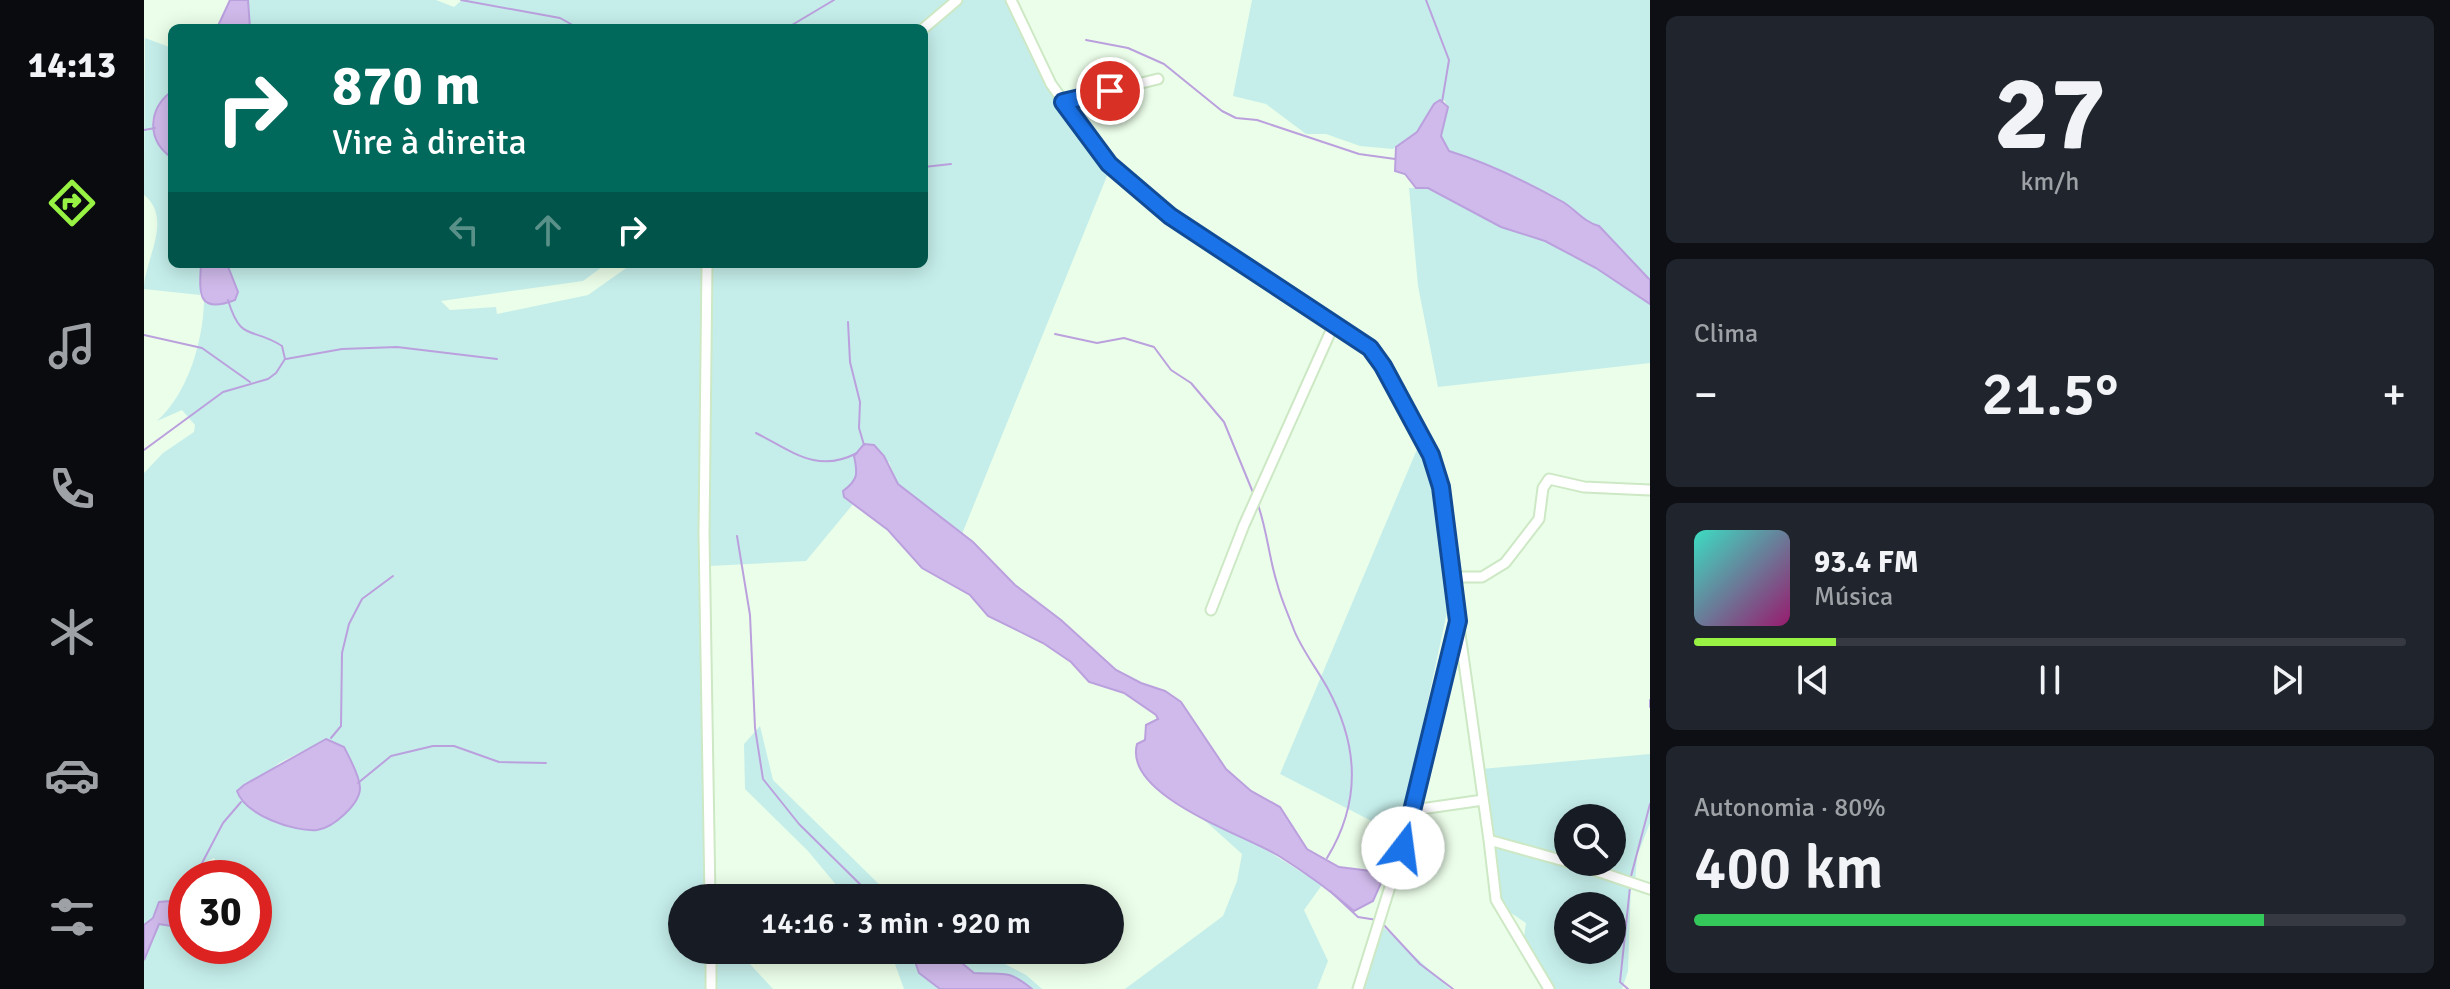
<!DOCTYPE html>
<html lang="pt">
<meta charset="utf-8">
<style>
:root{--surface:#171b24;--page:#20242c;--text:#f1f3f6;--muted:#9ea1a6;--line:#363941;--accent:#98f244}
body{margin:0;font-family:Signika,sans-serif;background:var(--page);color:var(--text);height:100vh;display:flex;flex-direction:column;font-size:30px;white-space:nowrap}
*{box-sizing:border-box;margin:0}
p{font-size:26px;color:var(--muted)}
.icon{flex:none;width:44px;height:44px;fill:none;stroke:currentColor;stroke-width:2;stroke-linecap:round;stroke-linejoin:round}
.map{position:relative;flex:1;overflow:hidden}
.side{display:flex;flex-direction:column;gap:16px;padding:16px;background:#0d0f14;width:800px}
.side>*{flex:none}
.top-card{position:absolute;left:24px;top:24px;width:760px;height:244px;border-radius:12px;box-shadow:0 4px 20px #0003;background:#00695c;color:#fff;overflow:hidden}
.fabs{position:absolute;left:1410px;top:804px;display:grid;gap:16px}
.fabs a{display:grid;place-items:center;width:72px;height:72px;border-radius:50%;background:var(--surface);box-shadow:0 4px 20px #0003;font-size:40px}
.speed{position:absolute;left:24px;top:860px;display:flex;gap:16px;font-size:40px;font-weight:700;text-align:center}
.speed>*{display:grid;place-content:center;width:104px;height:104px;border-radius:50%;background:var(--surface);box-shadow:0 4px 20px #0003;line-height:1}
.speed .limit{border:12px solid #d22;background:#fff;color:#111}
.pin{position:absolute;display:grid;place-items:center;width:68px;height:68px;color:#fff;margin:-34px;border:4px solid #fff;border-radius:50%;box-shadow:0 2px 8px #0007}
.me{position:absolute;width:88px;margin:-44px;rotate:15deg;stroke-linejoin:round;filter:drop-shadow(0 0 6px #0008)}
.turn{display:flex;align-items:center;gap:28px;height:168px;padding:0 32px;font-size:36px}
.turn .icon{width:104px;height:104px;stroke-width:2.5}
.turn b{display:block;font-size:56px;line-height:68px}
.lanes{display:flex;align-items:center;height:76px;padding:0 32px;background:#0003;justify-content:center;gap:40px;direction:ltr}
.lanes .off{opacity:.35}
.big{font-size:60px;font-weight:600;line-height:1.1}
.side .widget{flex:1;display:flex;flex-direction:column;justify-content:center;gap:12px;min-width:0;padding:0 28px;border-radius:12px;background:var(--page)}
.side .dial{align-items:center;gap:0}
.dial b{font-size:104px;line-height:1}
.song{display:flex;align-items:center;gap:24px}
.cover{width:96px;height:96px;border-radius:12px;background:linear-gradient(135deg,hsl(170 70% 55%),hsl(320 70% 35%))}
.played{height:8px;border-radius:4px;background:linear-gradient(90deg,var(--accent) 20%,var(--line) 20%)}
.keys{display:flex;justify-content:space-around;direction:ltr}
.heat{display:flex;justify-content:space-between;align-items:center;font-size:44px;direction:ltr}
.charge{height:12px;border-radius:6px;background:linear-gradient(90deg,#34c759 80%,var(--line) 0)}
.trip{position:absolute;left:524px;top:884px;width:456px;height:80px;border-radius:40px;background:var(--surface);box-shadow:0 4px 20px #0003;font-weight:600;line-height:80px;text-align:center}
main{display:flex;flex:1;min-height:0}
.tab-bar{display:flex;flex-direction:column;width:144px;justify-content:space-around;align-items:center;background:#090b0e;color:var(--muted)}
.tab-bar .icon{width:56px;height:56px}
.tab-bar .selected{color:var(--accent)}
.tab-bar b{font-size:36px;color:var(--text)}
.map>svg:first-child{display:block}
</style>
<main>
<nav class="tab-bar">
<b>14:13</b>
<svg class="icon selected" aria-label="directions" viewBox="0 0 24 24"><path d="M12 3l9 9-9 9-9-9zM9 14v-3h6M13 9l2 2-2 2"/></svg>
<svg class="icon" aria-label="music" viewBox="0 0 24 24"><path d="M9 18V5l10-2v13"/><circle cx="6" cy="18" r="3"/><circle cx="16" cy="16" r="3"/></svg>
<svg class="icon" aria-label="phone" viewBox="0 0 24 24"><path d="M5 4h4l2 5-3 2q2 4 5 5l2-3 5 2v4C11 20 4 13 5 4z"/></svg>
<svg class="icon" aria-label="climate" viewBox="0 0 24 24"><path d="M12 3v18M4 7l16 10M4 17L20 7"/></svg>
<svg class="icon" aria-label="car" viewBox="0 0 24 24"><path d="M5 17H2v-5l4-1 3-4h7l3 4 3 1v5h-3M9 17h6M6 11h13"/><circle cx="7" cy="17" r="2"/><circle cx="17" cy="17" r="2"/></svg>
<svg class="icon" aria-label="filters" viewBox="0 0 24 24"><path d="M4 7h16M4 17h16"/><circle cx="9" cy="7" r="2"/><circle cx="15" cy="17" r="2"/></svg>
</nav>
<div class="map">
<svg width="1506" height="989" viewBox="0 0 1506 989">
<rect width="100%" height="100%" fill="#ebfee9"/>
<path fill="#c5eeea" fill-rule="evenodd" d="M 104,0 L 292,0 L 310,7 L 318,0 L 865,0 L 894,62 L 965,171 L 818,534 L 754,484 L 745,462 L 712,464 L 712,480 L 701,489 L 700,497 L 710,503 L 662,561 L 565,566 L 571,898 L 538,898 L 538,950 L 593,950 L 629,989 L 0,989 L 0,960 L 15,924 L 27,926 L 42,917 L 42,946 L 110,946 L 110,878 L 64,878 L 73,863 L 70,858 L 50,868 L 26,901 L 0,925 L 0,473 L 19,453 L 50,432 L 51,425 L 38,410 L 13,421 C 44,393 59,342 60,301 L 63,304 L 94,292 L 83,264 L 462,264 L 439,281 L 297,301 L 306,310 L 352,307 L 353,314 L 444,295 L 488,264 L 780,264 L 780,28 L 106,28 ZM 182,739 L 200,747 L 216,791 C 189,828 181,830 137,824 L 122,774 L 135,763 Z
M 1108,0 L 1506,0 L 1506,280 L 1455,227 C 1440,222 1432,210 1419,202 C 1383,182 1344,163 1305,151 L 1297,136 L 1304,107 L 1300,100 L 1290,104 L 1273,132 L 1249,149 L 1216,146 L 1182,134 L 1162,134 L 1122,104 L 1089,96 Z
M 1,38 L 28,48 L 28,91 L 8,120 L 13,143 L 28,158 L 28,264 L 57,264 L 56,295 L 0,289 C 0,260 30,219 0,195 Z
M 1265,188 L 1284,188 L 1357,227 L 1401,241 L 1452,268 L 1506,304 L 1506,363 L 1294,387 L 1274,286 Z
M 1274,447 L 1281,456 L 1293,485 L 1305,603 L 1255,835 L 1136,774 Z
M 616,726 L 629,780 L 749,898 L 703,898 L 664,851 L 601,789 L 600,744 Z
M 1506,754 L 1506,823 L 1493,856 L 1491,883 L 1487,883 L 1484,971 L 1478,989 L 1401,989 L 1397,969 L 1380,937 L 1382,923 L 1367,913 L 1356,917 L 1337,769 ZM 1424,818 L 1468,818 L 1468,862 L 1424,862 ZM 1424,906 L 1468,906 L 1468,950 L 1424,950 Z
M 1058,818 L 1102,837 L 1178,885 L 1160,910 L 1184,961 L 1173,989 L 981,989 L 1079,916 L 1093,881 L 1098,854 Z
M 1237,925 L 1306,989 L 1212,989 Z
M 746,950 L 767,950 L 775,973 L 796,989 L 760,989 Z
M 802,950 L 813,950 L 825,958 L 853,960 L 882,975 L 898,989 L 888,989 C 863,968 858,975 830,973 Z"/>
<path fill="#d0baeb" stroke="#bba0de" stroke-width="2" d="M 86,0 L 104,0 L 106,28 L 73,28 Z
M 28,91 L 28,158 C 2,140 4,109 28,91 Z
M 1296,100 L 1304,107 L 1297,136 L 1305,151 C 1344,163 1383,182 1419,202 C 1432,210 1440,222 1455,226 L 1506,280 L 1506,304 L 1452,268 L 1401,241 L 1357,227 L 1284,188 L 1272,188 L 1261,174 L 1251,171 L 1252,147 L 1273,132 L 1290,104 Z
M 57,264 L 83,264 L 94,292 L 91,300 C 54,314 55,295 57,264 Z
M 720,444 L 730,445 L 740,456 L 754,484 L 829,542 L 871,585 L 917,620 L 972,670 L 997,683 L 1021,691 L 1037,702 L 1082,769 L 1107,791 L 1136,807 L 1163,849 L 1195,867 L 1227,871 L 1240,876 L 1229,901 L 1210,911 C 1187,891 1162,873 1135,856 C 1101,835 979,796 993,744 L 1001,740 L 1002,725 L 1014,719 L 1012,715 L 980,693 L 945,682 L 927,662 L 899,643 L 844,616 L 826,595 L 778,568 L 744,530 L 700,497 L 699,491 C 714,480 714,474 710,456 Z
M 182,739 L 200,747 C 205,757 216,776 216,788 C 216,804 189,828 173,830 C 150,832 101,815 93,791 L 100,785 Z
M 42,879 L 42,917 L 27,926 L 15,924 L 0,960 L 0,925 L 9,918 L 15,902 L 26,901 Z
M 767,950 L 802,950 L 830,973 C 858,975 863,968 888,989 L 796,989 L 775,973 Z"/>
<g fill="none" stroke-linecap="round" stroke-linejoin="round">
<path stroke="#bba0de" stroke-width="2" d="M 317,0 L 416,18 L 434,28
M 1282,0 L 1305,60 L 1298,102
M 643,28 L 690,0
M 942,40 L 984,48 L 1020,64 L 1078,111 L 1092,118 L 1113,120 L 1215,154 L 1251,159
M 0,130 L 11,128
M 780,167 L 807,164
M 704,322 L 706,362 L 716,402 L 715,428 L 720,445
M 911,334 L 953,343 L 980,338 L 1010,347 L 1027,370 L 1047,383 L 1080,422 L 1110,495
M 0,335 L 58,348 L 106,382
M 142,359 L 198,349 L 253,347 L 353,359
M 612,433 C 648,451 673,474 713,453
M 0,450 L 79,392 L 124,379 L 132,373 L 141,359 L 138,346 C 107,326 97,343 84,300
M 1114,505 C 1123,530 1125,558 1133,583 C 1137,599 1144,614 1150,630 C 1158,650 1173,669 1184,689 C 1215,747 1217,802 1183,858
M 593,536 L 606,615 L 611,728 L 619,779 L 655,824 L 730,898
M 1506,700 L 1506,707
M 187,738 L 197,726 L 198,653 L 205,624 L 218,599 L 249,576
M 214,783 L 247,756 L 289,746 L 310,746 L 355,762 L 402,763
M 56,867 L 79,823 L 97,802
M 1486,880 L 1506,804
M 1186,891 L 1214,917 L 1233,920
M 1238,923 L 1276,964 L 1309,989
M 1484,989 L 1476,982 L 1486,887"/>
<defs>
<path id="minor" d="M 867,0 L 907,84 L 965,164 L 1026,216 L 1226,348 L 1280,438 L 1292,467 L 1314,621 L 1270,810 L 1214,989
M 780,28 L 813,0
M 919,102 L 1014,79
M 563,264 L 560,534 L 566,898
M 1310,577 L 1338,577 L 1361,563 L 1395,519 L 1399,488 L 1405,479 L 1440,487 L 1506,490
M 1067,610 L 1100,525 L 1190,324
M 1315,627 L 1345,840 L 1424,862
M 1270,810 L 1339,800
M 1345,840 L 1352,900 L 1405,989
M 1426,862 L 1506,889
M 567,950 L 567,989"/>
</defs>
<use href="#minor" stroke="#cde8c4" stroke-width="13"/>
<use href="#minor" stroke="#fff" stroke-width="9"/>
</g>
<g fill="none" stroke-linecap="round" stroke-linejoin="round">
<defs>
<path id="route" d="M 966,91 L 919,102 L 965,164 L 1026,216 L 1226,348 L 1239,366 L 1287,455 L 1297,487 L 1314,621 L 1259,848"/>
</defs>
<use href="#route" stroke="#114b97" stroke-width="20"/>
<use href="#route" stroke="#1a73e8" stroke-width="14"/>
</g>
</svg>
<div class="fabs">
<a><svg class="icon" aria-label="search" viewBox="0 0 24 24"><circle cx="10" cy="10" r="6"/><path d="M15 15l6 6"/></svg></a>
<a><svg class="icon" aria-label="layers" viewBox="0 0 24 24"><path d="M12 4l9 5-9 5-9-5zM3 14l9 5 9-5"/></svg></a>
</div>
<div class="speed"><div class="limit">30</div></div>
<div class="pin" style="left:966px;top:91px;background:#d93025"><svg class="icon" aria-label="arrive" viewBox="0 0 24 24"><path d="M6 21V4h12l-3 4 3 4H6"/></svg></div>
<svg class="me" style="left:1259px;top:848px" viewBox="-20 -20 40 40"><circle r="19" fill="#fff"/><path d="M0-13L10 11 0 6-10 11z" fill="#1a73e8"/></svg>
<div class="trip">14:16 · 3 min · 920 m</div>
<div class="top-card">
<div class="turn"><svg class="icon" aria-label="right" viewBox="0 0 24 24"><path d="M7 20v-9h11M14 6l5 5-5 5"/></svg><div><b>870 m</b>Vire à direita</div></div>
<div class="lanes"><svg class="icon off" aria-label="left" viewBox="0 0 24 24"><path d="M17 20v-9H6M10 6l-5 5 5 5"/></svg><svg class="icon off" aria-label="ahead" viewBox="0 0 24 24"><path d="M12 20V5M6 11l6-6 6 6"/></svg><svg class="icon" aria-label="right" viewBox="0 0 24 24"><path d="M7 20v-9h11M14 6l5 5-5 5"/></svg></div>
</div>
</div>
<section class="side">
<div class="widget dial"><b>27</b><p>km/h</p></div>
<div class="widget"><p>Clima</p>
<div class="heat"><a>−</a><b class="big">21.5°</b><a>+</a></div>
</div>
<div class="widget">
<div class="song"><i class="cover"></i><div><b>93.4 FM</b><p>Música</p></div></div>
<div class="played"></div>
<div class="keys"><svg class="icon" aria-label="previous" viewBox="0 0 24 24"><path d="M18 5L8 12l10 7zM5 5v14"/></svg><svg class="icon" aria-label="pause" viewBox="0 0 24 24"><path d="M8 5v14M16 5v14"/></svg><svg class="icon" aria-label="next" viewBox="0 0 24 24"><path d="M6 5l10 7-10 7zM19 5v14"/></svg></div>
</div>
<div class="widget"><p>Autonomia · 80%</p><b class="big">400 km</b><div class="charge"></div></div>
</section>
</main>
